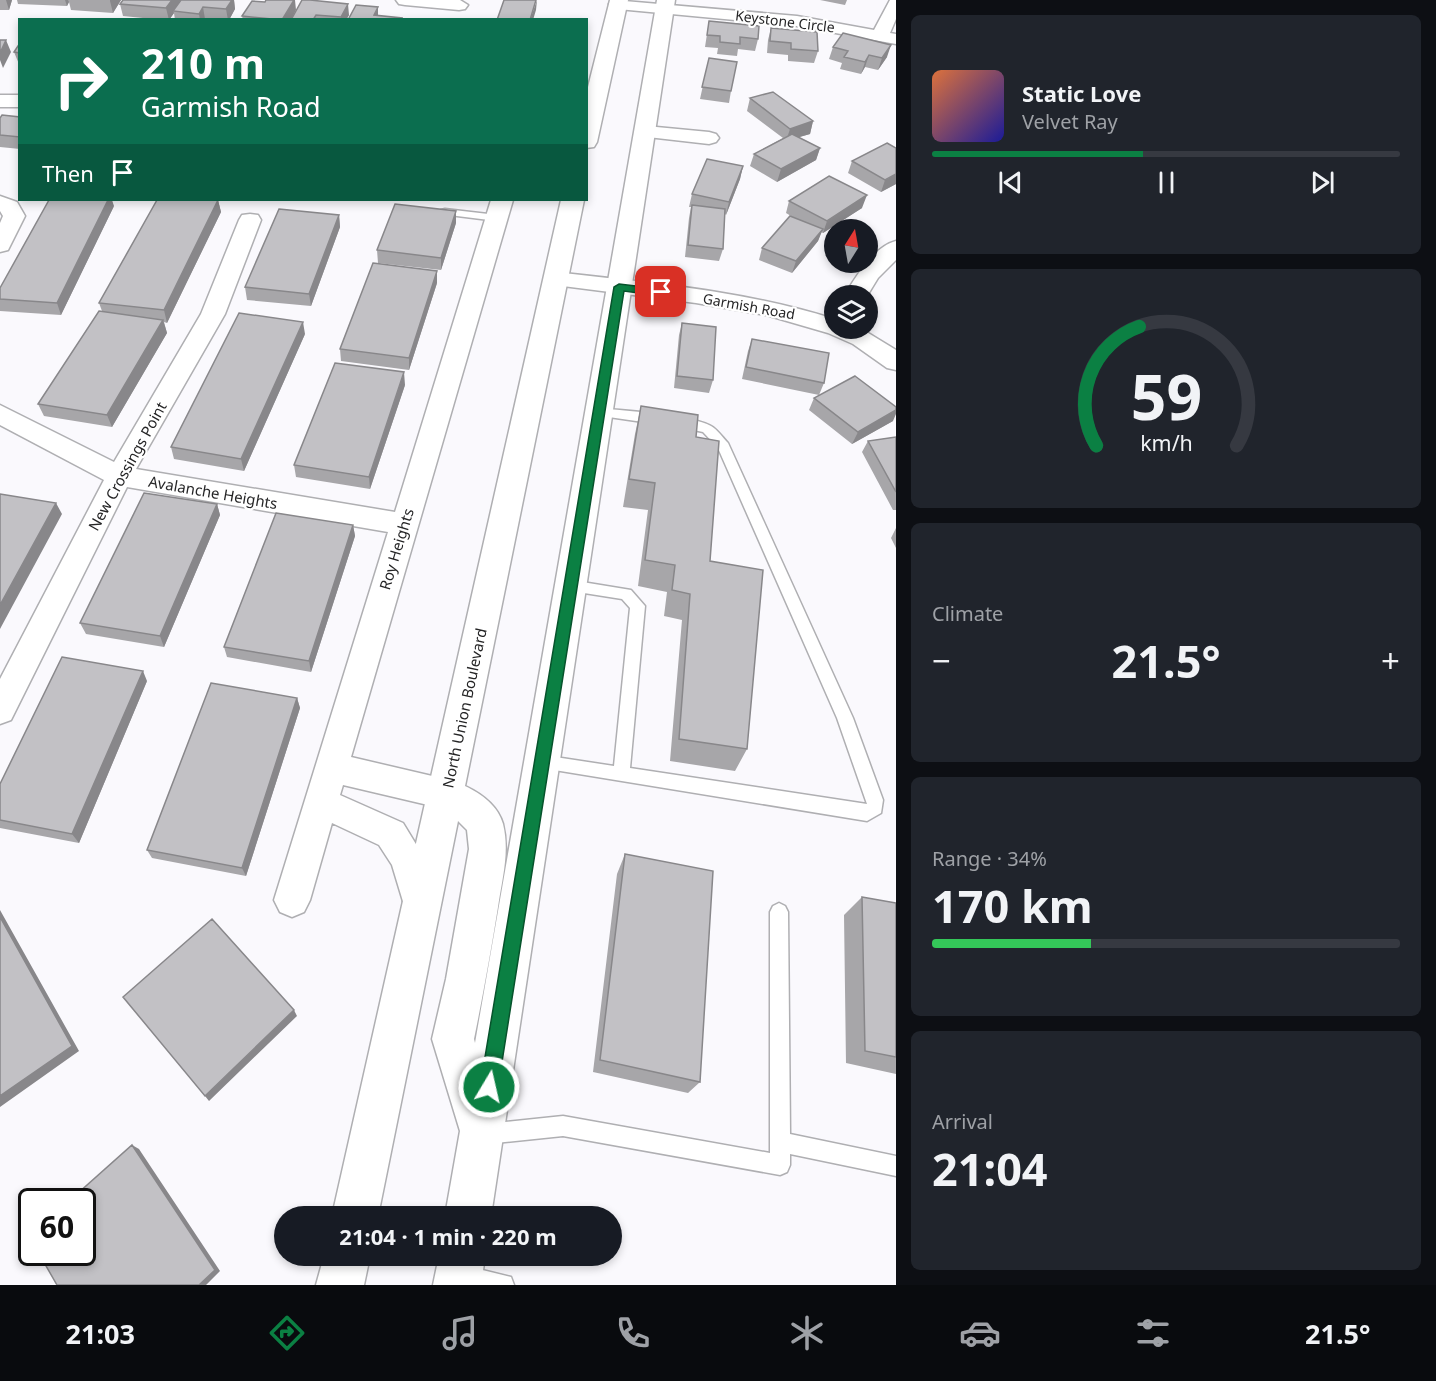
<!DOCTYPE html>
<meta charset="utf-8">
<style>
:root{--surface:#171b24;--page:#20242c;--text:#f1f3f6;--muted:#9ea1a6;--line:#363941;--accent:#0b8043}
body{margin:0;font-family:"Noto Sans",sans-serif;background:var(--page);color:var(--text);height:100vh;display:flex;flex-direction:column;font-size:22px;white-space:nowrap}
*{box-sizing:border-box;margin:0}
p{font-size:20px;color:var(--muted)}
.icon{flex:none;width:33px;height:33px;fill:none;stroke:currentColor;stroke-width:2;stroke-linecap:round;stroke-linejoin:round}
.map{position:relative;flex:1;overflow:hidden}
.details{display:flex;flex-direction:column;gap:15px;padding:15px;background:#0d0f14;width:540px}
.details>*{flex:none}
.banner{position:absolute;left:18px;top:18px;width:570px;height:183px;border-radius:0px;box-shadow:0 3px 9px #0003;background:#0b6e4f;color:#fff;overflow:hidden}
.needle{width:39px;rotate:11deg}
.controls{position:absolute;left:824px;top:219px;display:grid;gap:12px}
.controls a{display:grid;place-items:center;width:54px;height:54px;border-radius:50%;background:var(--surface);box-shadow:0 3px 9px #0003;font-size:30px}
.speed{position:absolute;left:18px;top:1188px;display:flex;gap:12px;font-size:30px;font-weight:700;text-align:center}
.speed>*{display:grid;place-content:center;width:78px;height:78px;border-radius:50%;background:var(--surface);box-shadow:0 3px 9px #0003;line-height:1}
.speed .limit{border:3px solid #111;border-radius:9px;background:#fff;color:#111}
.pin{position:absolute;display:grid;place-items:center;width:51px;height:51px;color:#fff;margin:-26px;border-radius:12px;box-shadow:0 3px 9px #0006}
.me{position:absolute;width:66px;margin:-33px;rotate:9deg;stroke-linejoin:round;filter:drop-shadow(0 0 4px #0008)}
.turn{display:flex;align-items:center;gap:21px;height:126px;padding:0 24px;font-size:27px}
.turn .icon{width:78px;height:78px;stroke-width:2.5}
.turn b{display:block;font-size:42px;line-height:51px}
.then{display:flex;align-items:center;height:57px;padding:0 24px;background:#0003;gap:12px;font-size:22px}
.big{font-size:45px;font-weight:700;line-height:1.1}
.details .widget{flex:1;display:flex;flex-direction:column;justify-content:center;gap:9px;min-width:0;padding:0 21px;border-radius:9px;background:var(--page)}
.details .dial{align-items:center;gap:0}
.dial svg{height:156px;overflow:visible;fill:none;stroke:var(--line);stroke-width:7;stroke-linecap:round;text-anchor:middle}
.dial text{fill:var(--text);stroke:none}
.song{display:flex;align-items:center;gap:18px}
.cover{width:72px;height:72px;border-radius:9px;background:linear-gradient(135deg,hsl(20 70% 55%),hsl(240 70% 35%))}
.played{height:6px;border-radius:3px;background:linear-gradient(90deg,var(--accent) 45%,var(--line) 45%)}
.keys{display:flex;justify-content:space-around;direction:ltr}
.heat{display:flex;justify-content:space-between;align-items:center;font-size:33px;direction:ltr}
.charge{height:9px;border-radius:4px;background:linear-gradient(90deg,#34c759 34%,var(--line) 0)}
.trip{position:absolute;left:274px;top:1206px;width:348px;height:60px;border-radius:30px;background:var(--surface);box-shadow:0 3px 9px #0003;font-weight:700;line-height:60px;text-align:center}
.tab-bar{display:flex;height:96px;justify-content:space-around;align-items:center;background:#090b0e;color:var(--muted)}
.tab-bar .icon{width:42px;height:42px}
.tab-bar .selected{color:var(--accent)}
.tab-bar b{font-size:27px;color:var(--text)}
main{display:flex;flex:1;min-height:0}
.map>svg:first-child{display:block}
</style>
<main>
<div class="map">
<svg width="896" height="1285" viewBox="0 0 896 1285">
<rect width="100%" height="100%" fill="#faf9fd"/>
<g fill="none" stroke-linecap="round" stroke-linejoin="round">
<defs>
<path id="service" d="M 445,209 L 497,215 L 502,218 L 497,221 L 441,214 L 441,210 Z
M 599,408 C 624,411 693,415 711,426 C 717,429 723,438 728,443 L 853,718 L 883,800 L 881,813 L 867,821 L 536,767 L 534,762 L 536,757 L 542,755 L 614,766 L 630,608 L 622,599 L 565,590 L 563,586 L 565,582 L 570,580 L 631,590 L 645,606 L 630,768 L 867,804 L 837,718 L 718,448 L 703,432 L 684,428 L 595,415 L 593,412 Z
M 779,903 L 785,906 L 788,912 L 790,1134 L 896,1156 L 896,1176 L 790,1154 L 790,1165 L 787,1172 L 780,1175 L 563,1136 L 485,1144 L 478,1141 L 475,1134 L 478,1127 L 485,1124 L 563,1116 L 770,1153 L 770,912 L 773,906 Z
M 462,1265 L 511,1277 L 514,1285 L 458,1285 L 454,1284 L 451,1276 L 454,1268 Z"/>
<path id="minor" d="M 396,0 L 460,0 L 468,5 L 465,9 L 459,10 L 405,5 L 399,4 Z
M 613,0 L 797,16 L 874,30 L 890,0 L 896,0 L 896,19 L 890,33 L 896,34 L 896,44 L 797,26 L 618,9 L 612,8 L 609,4 Z
M 0,95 L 20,95 L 20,107 L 0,107 Z
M 646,126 L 709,132 L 716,134 L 719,138 L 716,142 L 709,144 L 639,136 L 636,132 L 639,128 Z
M 0,196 L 17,202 L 25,216 L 8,250 L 0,252 L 0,223 L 3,216 L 0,211 Z
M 491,200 L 513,200 L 351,757 L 445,779 L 457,783 L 462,794 L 457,805 L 445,809 L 343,785 L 340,795 L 403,823 L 425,859 L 438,906 L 432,918 L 420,923 L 408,918 L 392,865 L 379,845 L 332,823 L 310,900 L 304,912 L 292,917 L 280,912 L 274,900 L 388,532 L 127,487 L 11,720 L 0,724 L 0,679 L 104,480 L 0,425 L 0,405 L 114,462 L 201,314 L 239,220 L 242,215 L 250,214 L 258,215 L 261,220 L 225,314 L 136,469 L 395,512 Z
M 896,241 L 896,260 L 878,278 L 867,296 L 844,296 C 856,277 873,247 896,241 Z
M 555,272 C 649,283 743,290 834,319 L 834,328 L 860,328 L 896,350 L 896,370 L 887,368 L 853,344 L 828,333 L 766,315 L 696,303 L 547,284 L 544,279 L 547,274 Z"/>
<path id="primary" d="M 610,0 L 628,0 L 597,142 L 594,147 L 586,148 L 586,95 Z
M 657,0 L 675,0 L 491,1216 L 445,1216 L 460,1131 L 432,1039 L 446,979 L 469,849 L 467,830 L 458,821 L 378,1216 L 332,1216 L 561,200 L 584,200 L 465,786 C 482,794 498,806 503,824 C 510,852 502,879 498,907 C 491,951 483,995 474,1039 L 475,1043 Z
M 324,1256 L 370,1256 L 364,1285 L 316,1285 Z
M 439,1256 L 485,1256 L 481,1285 L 433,1285 Z"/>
</defs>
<use href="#service" stroke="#afafb2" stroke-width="3"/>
<use href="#minor" stroke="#afafb2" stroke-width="3"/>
<use href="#primary" stroke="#afafb2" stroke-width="3"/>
<use href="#service" fill="#fff" fill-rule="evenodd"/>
<use href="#minor" fill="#fff" fill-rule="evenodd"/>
<use href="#primary" fill="#fff" fill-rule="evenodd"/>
</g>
<path fill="#a7a6a9" d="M 0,0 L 12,0 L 9,10 L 0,10 Z
M 17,0 L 121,0 L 113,13 L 71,10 L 69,2 L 67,6 L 18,4 Z
M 123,0 L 234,0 L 235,9 L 229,20 L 175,20 L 174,13 L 169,20 L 163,20 L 123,16 L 120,4 Z
M 302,0 L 349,15 L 346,20 L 291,20 Z
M 820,0 L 847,0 L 845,5 Z
M 242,16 L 291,20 L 243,20 Z
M 709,21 L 758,39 L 755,51 L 738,49 L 737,56 L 717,54 L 718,48 L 705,47 Z
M 771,28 L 818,51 L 814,63 L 788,61 L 788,55 L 767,53 L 768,40 Z
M 20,43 L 20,65 L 19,64 L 14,52 Z
M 833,47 L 887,57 L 878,70 L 865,67 L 861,74 L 840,69 L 842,63 L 829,59 Z
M 709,58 L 731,91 L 729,103 L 700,99 Z
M 750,98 L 813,121 L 810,134 L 799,137 L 820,148 L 816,160 L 777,182 L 750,166 L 754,154 L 783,138 L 747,111 Z
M 20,117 L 20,149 L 0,147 L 0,118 Z
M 852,161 L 896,184 L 881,192 L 848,173 Z
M 743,166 L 740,179 L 726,215 L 725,214 L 723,249 L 719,261 L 685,257 L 689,218 L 691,207 L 689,207 L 692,194 Z
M 218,200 L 221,212 L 167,323 L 164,322 L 167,333 L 112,427 L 44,416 L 38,404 L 102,311 L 99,303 Z
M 789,201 L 862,208 L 823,233 L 821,232 L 818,241 L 792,273 L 759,260 L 762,248 L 796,219 L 786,213 Z
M 114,206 L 61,315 L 0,311 L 0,299 Z
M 339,215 L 340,227 L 311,306 L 247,300 L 245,287 Z
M 456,223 L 441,270 L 378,263 L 377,250 Z
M 437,283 L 409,370 L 341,361 L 340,349 Z
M 682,323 L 713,380 L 709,393 L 674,388 L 679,335 Z
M 305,334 L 244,471 L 174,459 L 171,447 Z
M 752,339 L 824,383 L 819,395 L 742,379 L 748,351 Z
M 405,385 L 370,489 L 296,477 L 294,465 Z
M 814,398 L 893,421 L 852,444 L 809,410 Z
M 641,406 L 696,437 L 710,561 L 747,749 L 735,771 L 670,761 L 682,620 L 664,616 L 667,592 L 638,586 L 648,510 L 623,507 L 635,434 Z
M 896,437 L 896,510 L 893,510 L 862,452 L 868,441 Z
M 217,504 L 220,515 L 164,647 L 86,634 L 80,623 Z
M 353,525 L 355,536 L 311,672 L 227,657 L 224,647 Z
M 896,528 L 896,548 L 891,538 Z
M 147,681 L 79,843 L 0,828 L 0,784 Z
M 297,698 L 300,708 L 246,876 L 152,858 L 147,850 Z
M 625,854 L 700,1082 L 688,1093 L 593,1072 L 617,874 Z
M 862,897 L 896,903 L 896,1074 L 846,1063 L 844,915 Z"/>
<path fill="#88878a" d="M 6,0 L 12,0 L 9,10 Z
M 65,0 L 68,0 L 69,2 L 67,6 Z
M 110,0 L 121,0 L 113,13 L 110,1 Z
M 172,0 L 183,0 L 173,11 L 174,13 L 169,20 L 166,8 Z
M 232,0 L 234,0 L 235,9 L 229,20 L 228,20 L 226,9 Z
M 294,0 L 295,0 L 296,10 L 291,20 L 282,20 Z
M 537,0 L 536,10 L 533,20 L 530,20 Z
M 348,4 L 349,15 L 346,20 L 341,20 L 341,17 Z
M 203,7 L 205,19 L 200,20 L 199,14 Z
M 378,7 L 378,18 L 374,15 Z
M 6,40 L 11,52 L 3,68 L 0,60 L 0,53 Z
M 891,45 L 887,57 L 878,70 L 882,58 Z
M 869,55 L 865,67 L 861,74 L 865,62 Z
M 813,121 L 810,134 L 786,141 L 790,129 Z
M 820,148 L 816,160 L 777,182 L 781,169 Z
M 743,166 L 740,179 L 726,215 L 729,202 Z
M 896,174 L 896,184 L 881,192 L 885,180 Z
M 867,195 L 862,208 L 823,233 L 827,221 Z
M 108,200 L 112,200 L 114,206 L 61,315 L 57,303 Z
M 218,200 L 221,212 L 167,323 L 164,310 Z
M 456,211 L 456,223 L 441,270 L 441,258 Z
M 339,215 L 340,227 L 311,306 L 309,294 Z
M 823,229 L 818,241 L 792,273 L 796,261 Z
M 437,271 L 437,283 L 409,370 L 409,358 Z
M 163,320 L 167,333 L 112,427 L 107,415 Z
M 303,322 L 305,334 L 244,471 L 241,459 Z
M 404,372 L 405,385 L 370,489 L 369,477 Z
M 896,410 L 896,414 L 893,421 L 852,444 L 858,432 Z
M 56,503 L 62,514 L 0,629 L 0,605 Z
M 217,504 L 220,515 L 164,647 L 160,636 Z
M 353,525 L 355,536 L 311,672 L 309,661 Z
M 143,671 L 147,681 L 79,843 L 72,834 Z
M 297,698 L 300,708 L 246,876 L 242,868 Z
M 0,910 L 79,1051 L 0,1107 Z
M 294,1010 L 297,1016 L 209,1101 L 205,1096 Z
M 132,1145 L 139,1149 L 220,1271 L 206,1285 L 199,1285 Z"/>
<path fill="#c2c1c5" stroke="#88878a" stroke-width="1.5" d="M 123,0 L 172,0 L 166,8 L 120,4 Z
M 181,0 L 232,0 L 226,9 L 203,7 L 199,14 L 173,11 Z
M 266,0 L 294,0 L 282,20 L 242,16 L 252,1 L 265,2 Z
M 302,0 L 310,0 L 348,4 L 341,17 L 316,15 L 313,20 L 291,20 Z
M 504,0 L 536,0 L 530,20 L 497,20 Z
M 356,5 L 378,7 L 374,15 L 402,18 L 401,20 L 348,20 Z
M 709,21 L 759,26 L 758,39 L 740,37 L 740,44 L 720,42 L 720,36 L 707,35 Z
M 771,28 L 817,32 L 818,51 L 791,49 L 791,43 L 770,41 Z
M 843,33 L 891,45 L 882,58 L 869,55 L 865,62 L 844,57 L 848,51 L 833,47 Z
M 0,40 L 6,40 L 0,53 Z
M 20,43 L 20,53 L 14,52 Z
M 709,58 L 737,62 L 731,91 L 702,87 Z
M 773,92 L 813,121 L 790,129 L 750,98 Z
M 2,115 L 20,117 L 20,137 L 0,135 L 0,118 Z
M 792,134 L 820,148 L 781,169 L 754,154 Z
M 887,143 L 896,148 L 896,174 L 885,180 L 852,161 Z
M 707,159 L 743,166 L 729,202 L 692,194 Z
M 829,176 L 867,195 L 827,221 L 789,201 Z
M 49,200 L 108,200 L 57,303 L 0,299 L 0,288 Z
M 157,200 L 218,200 L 164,310 L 99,303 Z
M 395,204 L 456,211 L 441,258 L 377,250 Z
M 692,205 L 725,209 L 723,249 L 688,245 Z
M 279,209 L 339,215 L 309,294 L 245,287 Z
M 790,216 L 823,229 L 796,261 L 762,248 Z
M 373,263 L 437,271 L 409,358 L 340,349 Z
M 99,311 L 163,320 L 107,415 L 38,404 Z
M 239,313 L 303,322 L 241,459 L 171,447 Z
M 682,323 L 716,327 L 713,380 L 677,376 Z
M 752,339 L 829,353 L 824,383 L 746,367 Z
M 335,363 L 404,372 L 369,477 L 294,465 Z
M 855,376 L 896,407 L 896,410 L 858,432 L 814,398 Z
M 641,406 L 698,415 L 696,437 L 719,441 L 710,561 L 763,570 L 747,749 L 679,739 L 690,594 L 672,590 L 675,565 L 645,560 L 655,483 L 629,479 Z
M 896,437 L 896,492 L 868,441 Z
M 144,493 L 217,504 L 160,636 L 80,623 Z
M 0,494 L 56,503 L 0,605 Z
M 276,513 L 353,525 L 309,661 L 224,647 Z
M 62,657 L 143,671 L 72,834 L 0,820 L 0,784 Z
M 211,683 L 297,698 L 242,868 L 147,850 Z
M 625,854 L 713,871 L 700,1082 L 600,1060 Z
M 862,897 L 896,903 L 896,1057 L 865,1051 Z
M 0,917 L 72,1046 L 0,1096 Z
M 212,919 L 294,1010 L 205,1096 L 123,997 Z
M 132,1145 L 215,1270 L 199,1285 L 57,1285 L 38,1252 L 82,1252 L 82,1202 L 68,1202 Z
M 32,1233 L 32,1242 L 28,1236 Z"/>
<path fill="#0b8043" stroke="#07532c" stroke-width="1.5" d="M 619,284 L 661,289 L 666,292 L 661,296 L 624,291 L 498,1087 L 496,1094 L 489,1096 L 483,1094 L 480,1087 L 614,287 Z"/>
<g text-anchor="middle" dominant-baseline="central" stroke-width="4.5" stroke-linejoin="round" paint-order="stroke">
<g font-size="14" fill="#252526" stroke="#fff">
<text transform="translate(785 21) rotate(7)">Keystone Circle</text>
<text transform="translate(749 306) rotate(10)">Garmish Road</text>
</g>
<g font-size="15" fill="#252526" stroke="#fff">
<text transform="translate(127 466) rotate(-61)">New Crossings Point</text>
<text transform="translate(213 492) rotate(10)">Avalanche Heights</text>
<text transform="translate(396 549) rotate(-73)">Roy Heights</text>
<text transform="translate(464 708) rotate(-78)">North Union Boulevard</text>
</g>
</g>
</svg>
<div class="controls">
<a><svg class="needle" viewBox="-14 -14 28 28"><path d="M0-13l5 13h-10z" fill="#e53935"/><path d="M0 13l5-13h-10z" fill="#9ea1a6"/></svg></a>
<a><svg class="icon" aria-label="layers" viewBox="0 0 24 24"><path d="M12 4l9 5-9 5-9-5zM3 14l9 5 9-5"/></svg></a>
</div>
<div class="speed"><div class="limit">60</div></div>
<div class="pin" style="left:661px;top:292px;background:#d93025"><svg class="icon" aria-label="arrive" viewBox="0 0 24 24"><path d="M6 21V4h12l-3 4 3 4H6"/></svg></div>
<svg class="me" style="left:489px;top:1087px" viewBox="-20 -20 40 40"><circle r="17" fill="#0b8043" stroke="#fff" stroke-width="3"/><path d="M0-11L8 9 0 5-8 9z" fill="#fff"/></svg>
<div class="trip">21:04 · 1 min · 220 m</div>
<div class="banner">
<div class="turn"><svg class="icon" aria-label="right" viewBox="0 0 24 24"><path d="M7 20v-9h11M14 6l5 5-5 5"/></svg><div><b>210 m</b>Garmish Road</div></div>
<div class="then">Then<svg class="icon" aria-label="arrive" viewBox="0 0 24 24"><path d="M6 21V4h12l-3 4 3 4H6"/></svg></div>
</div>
</div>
<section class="details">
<div class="widget">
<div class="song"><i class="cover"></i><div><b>Static Love</b><p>Velvet Ray</p></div></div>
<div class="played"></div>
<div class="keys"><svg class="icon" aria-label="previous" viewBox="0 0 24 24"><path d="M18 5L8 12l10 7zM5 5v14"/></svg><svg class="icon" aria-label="pause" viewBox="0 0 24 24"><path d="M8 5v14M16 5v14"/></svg><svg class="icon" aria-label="next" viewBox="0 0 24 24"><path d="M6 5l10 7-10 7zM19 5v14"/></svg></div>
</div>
<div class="widget dial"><svg viewBox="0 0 100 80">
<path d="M14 69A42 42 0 1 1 86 69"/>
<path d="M14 69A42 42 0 0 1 36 8" stroke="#0b8043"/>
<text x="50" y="56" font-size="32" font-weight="700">59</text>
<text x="50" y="72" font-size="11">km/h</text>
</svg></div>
<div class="widget"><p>Climate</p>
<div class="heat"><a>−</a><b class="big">21.5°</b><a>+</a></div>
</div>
<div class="widget"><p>Range · 34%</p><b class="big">170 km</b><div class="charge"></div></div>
<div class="widget"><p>Arrival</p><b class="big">21:04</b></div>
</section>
</main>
<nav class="tab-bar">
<b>21:03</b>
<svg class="icon selected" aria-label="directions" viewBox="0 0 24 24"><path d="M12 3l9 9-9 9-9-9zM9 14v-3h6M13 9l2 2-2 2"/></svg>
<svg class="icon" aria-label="music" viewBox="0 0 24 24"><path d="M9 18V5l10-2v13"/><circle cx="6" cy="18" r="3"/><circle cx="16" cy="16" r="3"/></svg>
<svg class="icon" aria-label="phone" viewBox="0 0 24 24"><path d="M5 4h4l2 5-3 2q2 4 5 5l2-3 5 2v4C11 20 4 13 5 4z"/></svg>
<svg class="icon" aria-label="climate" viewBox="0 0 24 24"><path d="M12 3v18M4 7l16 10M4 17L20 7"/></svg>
<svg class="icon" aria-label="car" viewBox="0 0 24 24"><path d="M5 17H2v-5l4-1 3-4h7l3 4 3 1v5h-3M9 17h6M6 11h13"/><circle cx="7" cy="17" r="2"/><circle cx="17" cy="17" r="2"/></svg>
<svg class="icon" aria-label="filters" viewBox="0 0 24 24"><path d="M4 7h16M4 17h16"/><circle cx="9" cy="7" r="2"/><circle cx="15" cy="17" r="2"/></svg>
<b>21.5°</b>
</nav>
